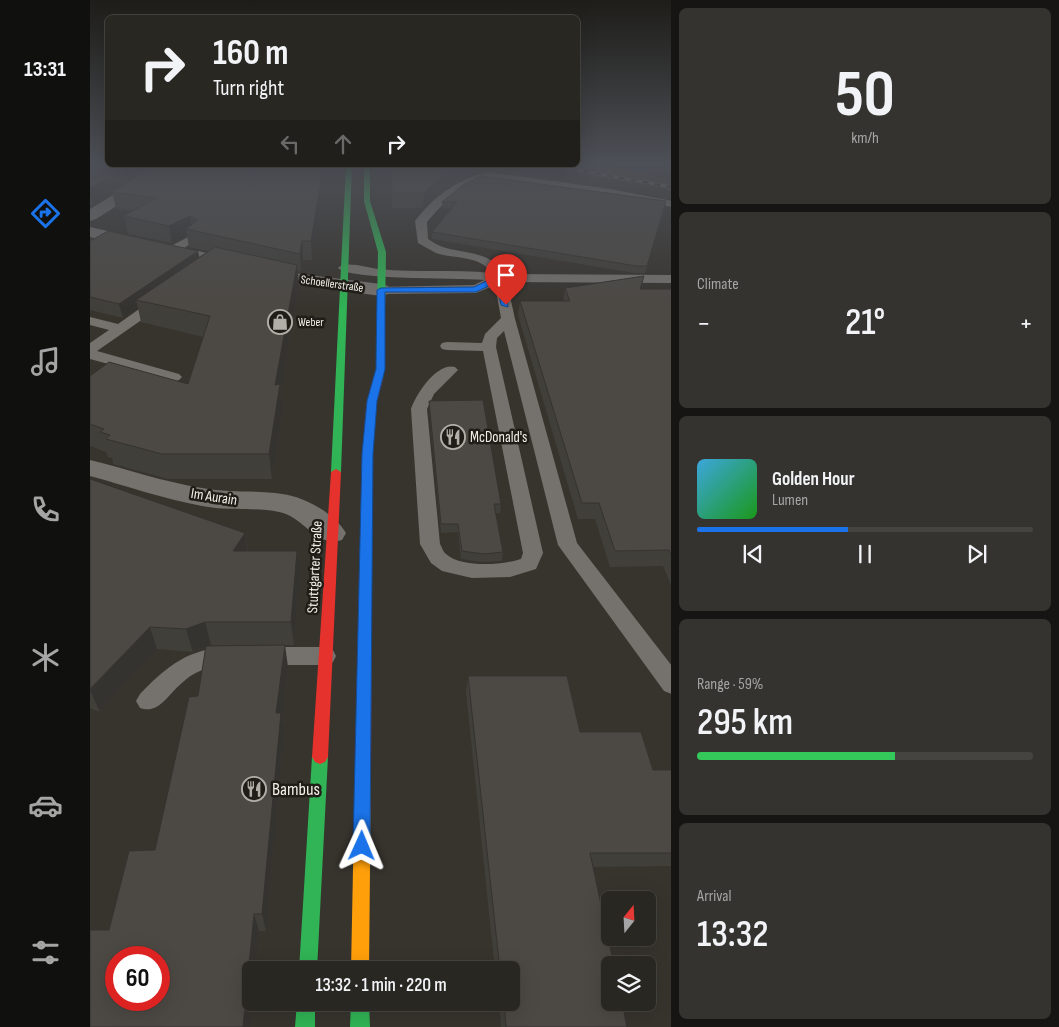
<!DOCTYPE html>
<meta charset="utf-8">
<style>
:root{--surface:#292722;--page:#35332f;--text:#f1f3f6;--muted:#a5a5a5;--line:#454440;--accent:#1a73e8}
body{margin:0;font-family:"Sofia Sans Condensed",sans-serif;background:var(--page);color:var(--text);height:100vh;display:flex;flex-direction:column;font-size:19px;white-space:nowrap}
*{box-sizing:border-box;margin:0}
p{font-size:16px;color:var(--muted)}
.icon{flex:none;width:28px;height:28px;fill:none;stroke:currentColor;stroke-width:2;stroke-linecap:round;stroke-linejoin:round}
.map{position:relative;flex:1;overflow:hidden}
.panel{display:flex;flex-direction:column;gap:8px;padding:8px;background:#171513;width:388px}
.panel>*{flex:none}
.guide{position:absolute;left:15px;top:15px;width:475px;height:152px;border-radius:8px;box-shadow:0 5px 20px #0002,0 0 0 1px var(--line);background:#292722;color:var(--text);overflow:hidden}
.needle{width:32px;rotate:18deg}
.fabs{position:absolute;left:511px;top:891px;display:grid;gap:10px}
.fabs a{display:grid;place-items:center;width:55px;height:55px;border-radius:8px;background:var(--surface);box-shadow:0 5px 20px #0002,0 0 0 1px var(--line);font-size:25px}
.speed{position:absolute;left:15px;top:946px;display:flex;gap:10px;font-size:25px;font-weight:700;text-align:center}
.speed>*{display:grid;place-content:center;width:65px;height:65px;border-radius:50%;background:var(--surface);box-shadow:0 5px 20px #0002,0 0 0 1px var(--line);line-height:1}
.speed .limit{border:8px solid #d22;background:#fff;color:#111}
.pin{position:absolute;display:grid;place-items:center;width:42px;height:42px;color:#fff;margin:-51px -21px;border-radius:50% 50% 50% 0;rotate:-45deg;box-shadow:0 0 5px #0007}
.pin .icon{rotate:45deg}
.me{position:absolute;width:55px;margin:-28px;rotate:1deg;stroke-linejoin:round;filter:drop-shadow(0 0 4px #0008)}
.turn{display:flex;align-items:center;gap:18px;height:105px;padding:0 25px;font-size:22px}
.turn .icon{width:65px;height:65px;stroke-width:2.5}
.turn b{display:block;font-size:35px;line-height:42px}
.lanes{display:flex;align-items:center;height:48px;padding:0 25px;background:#0003;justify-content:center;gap:25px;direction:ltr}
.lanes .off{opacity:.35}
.big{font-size:38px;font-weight:600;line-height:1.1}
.panel .card{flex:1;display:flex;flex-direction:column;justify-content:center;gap:8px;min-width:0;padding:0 18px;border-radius:8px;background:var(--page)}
.panel .dial{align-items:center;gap:0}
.dial b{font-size:65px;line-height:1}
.song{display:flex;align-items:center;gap:15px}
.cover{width:60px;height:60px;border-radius:8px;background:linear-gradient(135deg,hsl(200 70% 55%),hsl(120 70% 35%))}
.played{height:5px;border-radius:2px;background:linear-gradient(90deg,var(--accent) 45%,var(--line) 45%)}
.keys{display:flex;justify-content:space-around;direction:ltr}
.heat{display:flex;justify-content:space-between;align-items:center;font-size:28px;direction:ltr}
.charge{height:8px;border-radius:4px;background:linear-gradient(90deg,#34c759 59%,var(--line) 0)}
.trip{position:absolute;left:152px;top:961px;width:278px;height:50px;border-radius:8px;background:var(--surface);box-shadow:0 5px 20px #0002,0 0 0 1px var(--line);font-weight:600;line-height:50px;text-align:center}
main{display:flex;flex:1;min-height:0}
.tab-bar{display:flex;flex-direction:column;width:90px;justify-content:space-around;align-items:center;background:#10100e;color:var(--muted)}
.tab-bar .icon{width:35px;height:35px}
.tab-bar .active{color:var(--accent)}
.tab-bar b{font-size:22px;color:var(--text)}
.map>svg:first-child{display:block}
</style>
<main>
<nav class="tab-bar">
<b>13:31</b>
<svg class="icon active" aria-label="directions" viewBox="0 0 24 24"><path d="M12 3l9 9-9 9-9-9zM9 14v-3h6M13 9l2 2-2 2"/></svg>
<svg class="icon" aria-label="music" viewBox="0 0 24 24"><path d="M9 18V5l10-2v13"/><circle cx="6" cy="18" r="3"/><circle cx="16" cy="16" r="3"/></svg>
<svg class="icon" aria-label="phone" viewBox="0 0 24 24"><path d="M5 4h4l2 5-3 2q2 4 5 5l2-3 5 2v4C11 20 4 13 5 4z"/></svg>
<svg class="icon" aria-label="climate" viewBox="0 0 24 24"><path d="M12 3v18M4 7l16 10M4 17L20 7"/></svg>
<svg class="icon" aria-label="car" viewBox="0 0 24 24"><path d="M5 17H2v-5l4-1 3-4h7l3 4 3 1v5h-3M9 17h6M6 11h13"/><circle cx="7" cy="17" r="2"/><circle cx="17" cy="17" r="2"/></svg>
<svg class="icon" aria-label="filters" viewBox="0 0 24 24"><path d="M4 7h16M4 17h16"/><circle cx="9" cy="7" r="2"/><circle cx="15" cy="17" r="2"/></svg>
</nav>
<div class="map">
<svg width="582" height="1027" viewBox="0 0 582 1027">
<rect width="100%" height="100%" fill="#37342e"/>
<path fill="#463d2d" d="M 438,165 L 504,165 L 527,168 L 581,179 L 581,191 Z"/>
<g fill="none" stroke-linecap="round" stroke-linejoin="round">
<path fill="#75726e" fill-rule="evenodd" d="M 398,172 L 520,189 L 582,201 L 582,207 L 520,195 L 398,178 C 371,185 354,202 337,222 L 338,239 C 343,242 349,246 356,248 C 379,254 401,252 414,274 L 582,275 L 582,283 L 417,282 L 425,319 L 487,543 L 582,666 L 582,694 L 574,691 L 468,545 L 414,331 L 407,338 L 406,347 L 453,553 L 446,569 L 420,577 L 382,578 L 352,571 L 341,563 L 330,544 L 321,409 C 326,394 347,362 365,367 L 368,370 L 344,394 L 337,409 L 350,544 C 352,547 353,552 356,554 C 371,568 413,565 431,559 L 433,553 L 393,351 L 357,350 L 352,349 L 350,346 L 352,343 L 357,342 L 392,343 L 395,334 L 411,318 L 405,285 L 386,293 L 291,294 L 286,293 L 285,290 L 286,287 L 384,285 L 394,280 C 371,278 259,280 248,268 C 255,260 278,268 289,269 C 326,273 364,269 401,273 C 391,255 363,259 346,253 C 340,250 334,246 328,243 L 325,221 C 344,196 368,179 398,172 Z
M 102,235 L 108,238 L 106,240 L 87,253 L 79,253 L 77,250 L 79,247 Z
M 71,296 L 76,297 L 78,300 L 76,303 L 7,351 L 89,374 L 92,377 L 89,380 L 84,382 L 0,359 L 0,343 L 19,330 L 0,325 L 0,317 L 28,324 L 66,297 Z
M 139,647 L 147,650 L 150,656 L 147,662 C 125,670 113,664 93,682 C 79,693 69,715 50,708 L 46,701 L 50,694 C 78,665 98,649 139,647 Z
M 171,647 L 235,647 L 243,650 L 246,656 L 243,662 L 235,665 L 171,665 L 163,662 L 160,656 L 163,650 Z"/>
<path fill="#75726e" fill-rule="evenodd" d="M 73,165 L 91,165 L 6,219 L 0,221 L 0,209 Z
M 0,227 L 211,274 L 291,284 L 298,286 L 300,290 L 298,294 L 291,296 L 211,285 L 0,237 Z
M 0,460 C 37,469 74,482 112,488 C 139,493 166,490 192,494 C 215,497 244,513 256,533 L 252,540 C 225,548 215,517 189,512 C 165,507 137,511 112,506 C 74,499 37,486 0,476 Z"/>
<path fill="#30b455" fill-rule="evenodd" d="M 256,165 L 262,165 L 251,472 L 246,475 L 241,472 Z
M 274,165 L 280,165 L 280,201 L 296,252 L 294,369 L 293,379 L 288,382 L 283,379 L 286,369 L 288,252 L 274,201 Z
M 230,750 L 235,752 L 238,757 L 227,970 L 209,970 L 222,757 L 225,752 Z
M 207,1002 L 225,1002 L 225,1027 L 205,1027 Z
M 261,1002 L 279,1002 L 280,1027 L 260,1027 Z"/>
<path fill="#ff9f0a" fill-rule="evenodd" d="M 273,761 L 278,763 L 281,768 L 279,970 L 261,970 L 265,768 L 268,763 Z"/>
<path fill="#e5322d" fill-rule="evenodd" d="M 288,376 L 293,379 L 287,401 L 282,454 L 281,768 L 278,773 L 273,775 L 268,773 L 265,768 L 272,454 L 277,401 L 283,379 Z
M 246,469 L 251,472 L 238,757 L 235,762 L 230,764 L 225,762 L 222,757 L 241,472 Z"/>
<defs>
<path id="rail" d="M 458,165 L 582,187"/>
</defs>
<use href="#rail" stroke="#73716d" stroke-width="3"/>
<use href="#rail" stroke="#201d18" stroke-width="2" stroke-dasharray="6" stroke-linecap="butt"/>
</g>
<path fill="#413f3a" d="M 0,165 L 232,165 L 232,199 L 222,260 L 213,260 L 211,272 L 208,271 L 209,286 L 191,390 L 193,409 L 182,479 L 78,479 L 23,464 L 22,458 L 18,457 L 16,452 L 0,446 L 0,376 L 98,384 L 113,337 L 51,322 L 48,308 L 33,318 L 0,310 L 0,241 L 109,257 L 118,251 L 99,247 L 97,236 L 82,243 L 38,234 L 34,216 L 43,211 L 26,209 L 22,192 L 35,184 L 17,182 L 20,195 L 3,205 L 0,205 Z
M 300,165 L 386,165 L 371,176 L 371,180 L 347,195 L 333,208 L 302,208 Z
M 352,202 L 575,208 L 555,273 L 544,273 L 342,239 L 342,232 L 362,209 L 352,208 Z
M 554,276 L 550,289 L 582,289 L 582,587 L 573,566 L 520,567 L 505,519 L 488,519 L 428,315 L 430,301 L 473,301 L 475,288 Z
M 339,401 L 411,504 L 410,513 L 406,513 L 413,552 L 412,561 L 392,562 L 371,559 L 368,532 L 351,533 L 339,409 Z
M 0,479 L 155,533 L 158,551 L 207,551 L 210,574 L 204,645 L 121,645 L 118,646 L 198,667 L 192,717 L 194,734 L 176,931 L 19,930 L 65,850 L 108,696 L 116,647 L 103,652 L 67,649 L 10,712 L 0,708 Z
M 378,676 L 490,732 L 563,770 L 582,770 L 582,866 L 503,867 L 537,1027 L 411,1027 L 409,1002 L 421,1002 L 421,970 L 405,970 L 376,692 Z"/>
<path fill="#353330" d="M 39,165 L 69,165 L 38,184 L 34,168 Z
M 231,165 L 232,165 L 233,172 L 232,199 L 222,260 L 221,241 Z
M 368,165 L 386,165 L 371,176 L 371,180 L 347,195 L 333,208 L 334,193 L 348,180 Z
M 17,179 L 20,195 L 3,205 L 0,195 L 0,188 Z
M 100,216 L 102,231 L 96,229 L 97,236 L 82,243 L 79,226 Z
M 212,241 L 213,260 L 211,272 L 210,254 Z
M 108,251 L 111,264 L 46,300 L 48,308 L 33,318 L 29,304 Z
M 207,265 L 209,286 L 191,390 L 193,409 L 182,479 L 179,454 L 185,385 Z
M 155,533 L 158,556 L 143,551 Z
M 207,551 L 210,574 L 204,645 L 201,622 Z
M 115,622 L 121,645 L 103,652 L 96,629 Z
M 60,627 L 67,649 L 10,712 L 0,690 Z
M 195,645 L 198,667 L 192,717 L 194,734 L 176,931 L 172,914 L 186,713 Z
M 164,914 L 169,931 L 165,970 L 161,970 L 161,1002 L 162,1002 L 160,1027 L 153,1027 Z"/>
<path fill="#4c4944" stroke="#353330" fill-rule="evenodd" d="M 4,165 L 39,165 L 34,168 Z
M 66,165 L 231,165 L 231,182 L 221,241 L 212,241 L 210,254 L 96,229 L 107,220 L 100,216 L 79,226 L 34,216 L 66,198 L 22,192 Z
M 301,165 L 372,165 L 348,180 L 334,193 L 302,193 Z
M 0,176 L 17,179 L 0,188 Z
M 391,176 L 576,201 L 557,266 L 546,266 L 342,232 L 367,202 L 352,202 L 373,185 Z
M 18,231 L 108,251 L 29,304 L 0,297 L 0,241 Z
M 125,247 L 207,265 L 185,385 L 190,384 L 179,454 L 72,454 L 16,439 L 20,435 L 10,432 L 14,429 L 0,424 L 0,376 L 19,362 L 98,384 L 120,316 L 46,300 Z
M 554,276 L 550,289 L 582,289 L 582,556 L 579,550 L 525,551 L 509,503 L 492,503 L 430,301 L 480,301 L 475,288 Z
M 393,400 L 411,504 L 404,504 L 413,552 L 394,554 L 372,551 L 368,524 L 351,524 L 339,401 Z
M 0,479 L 155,533 L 143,551 L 207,551 L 201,622 L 115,622 L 96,629 L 60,627 L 0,689 Z
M 195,645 L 186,713 L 191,713 L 172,914 L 164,914 L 153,1027 L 0,1027 L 0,930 L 19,930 L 39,851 L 65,850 L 99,697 L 108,696 L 116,646 ZM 26,958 L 69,958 L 69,1000 L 26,1000 Z
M 378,676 L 477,676 L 490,732 L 551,732 L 563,770 L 582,770 L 582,853 L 500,853 L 524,965 L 520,965 L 520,1002 L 532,1002 L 537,1027 L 416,1027 L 414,1002 L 421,1002 L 421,970 L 410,970 Z"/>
<linearGradient id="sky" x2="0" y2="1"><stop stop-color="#1e1d19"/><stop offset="0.53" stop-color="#4d5057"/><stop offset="1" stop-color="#4d5057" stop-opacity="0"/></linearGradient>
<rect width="582" height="309" fill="url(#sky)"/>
<path fill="#1a73e8" stroke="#114b97" d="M 407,276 L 414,278 L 418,307 L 411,305 L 407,282 L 386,292 L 295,292 L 295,369 L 287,401 L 283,454 L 280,846 L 278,852 L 272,855 L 266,852 L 263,846 L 272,454 L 277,401 L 286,369 L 287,290 L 291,288 L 384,287 Z"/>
<defs>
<symbol id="shop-ring" viewBox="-11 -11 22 22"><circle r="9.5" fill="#201d18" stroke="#b2aea8" stroke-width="1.5"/><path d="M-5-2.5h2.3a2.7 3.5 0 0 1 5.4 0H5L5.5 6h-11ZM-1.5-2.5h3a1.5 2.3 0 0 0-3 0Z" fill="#b2aea8"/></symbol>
<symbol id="restaurant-ring" viewBox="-11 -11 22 22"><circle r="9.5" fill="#201d18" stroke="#b2aea8" stroke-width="1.5"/><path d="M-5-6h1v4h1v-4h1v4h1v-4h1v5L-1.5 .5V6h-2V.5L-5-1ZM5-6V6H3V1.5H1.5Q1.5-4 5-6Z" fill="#b2aea8"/></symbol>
</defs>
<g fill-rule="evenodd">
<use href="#shop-ring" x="176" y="308" width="28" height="28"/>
<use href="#restaurant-ring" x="349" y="423" width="28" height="28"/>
<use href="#restaurant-ring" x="150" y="775" width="28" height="28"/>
</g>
<g text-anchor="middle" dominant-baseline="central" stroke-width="5" stroke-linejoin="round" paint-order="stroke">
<g font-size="12" fill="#f4f0e9" stroke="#201d18">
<text transform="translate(242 284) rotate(8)">Schoellerstraße</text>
</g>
<g font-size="12" fill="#f4f0e9" stroke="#201d18" text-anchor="start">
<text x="208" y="322">Weber</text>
</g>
<g font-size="15" fill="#f4f0e9" stroke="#201d18" text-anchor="start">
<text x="380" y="437">McDonald's</text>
</g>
<g font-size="15" fill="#f4f0e9" stroke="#201d18">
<text transform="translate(124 497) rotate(9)">Im Aurain</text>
<text transform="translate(225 567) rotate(-87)">Stuttgarter Straße</text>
</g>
<g font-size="18" fill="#f4f0e9" stroke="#201d18" text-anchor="start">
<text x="182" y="789">Bambus</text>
</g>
</g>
</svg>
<div class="fabs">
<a><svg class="needle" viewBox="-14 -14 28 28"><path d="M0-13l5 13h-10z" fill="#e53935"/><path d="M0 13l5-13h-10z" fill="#a5a5a5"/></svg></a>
<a><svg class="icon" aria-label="layers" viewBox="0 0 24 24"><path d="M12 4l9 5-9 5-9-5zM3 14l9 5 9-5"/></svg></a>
</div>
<div class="speed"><div class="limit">60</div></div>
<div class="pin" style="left:416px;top:305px;background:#d93025"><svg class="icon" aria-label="arrive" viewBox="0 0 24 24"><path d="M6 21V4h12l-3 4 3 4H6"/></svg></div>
<svg class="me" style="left:272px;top:846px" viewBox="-20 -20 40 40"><path d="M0-17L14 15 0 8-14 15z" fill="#1a73e8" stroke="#fff" stroke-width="4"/></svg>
<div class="trip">13:32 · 1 min · 220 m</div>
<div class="guide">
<div class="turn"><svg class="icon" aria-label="right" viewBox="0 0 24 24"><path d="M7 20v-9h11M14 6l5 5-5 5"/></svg><div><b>160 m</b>Turn right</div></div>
<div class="lanes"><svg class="icon off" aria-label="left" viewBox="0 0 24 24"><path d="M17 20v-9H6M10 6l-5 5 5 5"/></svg><svg class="icon off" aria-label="ahead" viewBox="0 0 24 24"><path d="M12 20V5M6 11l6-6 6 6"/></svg><svg class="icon" aria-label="right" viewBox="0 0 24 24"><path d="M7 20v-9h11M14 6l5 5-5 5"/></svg></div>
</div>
</div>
<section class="panel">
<div class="card dial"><b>50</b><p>km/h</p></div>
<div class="card"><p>Climate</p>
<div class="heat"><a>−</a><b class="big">21°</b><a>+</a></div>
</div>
<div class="card">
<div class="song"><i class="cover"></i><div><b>Golden Hour</b><p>Lumen</p></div></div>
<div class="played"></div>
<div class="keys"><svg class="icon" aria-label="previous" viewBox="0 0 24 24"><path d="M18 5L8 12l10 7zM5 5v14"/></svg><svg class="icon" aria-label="pause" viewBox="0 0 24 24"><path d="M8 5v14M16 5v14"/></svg><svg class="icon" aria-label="next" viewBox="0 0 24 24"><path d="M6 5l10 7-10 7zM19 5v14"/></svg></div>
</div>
<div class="card"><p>Range · 59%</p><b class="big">295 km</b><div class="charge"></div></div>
<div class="card"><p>Arrival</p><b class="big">13:32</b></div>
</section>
</main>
